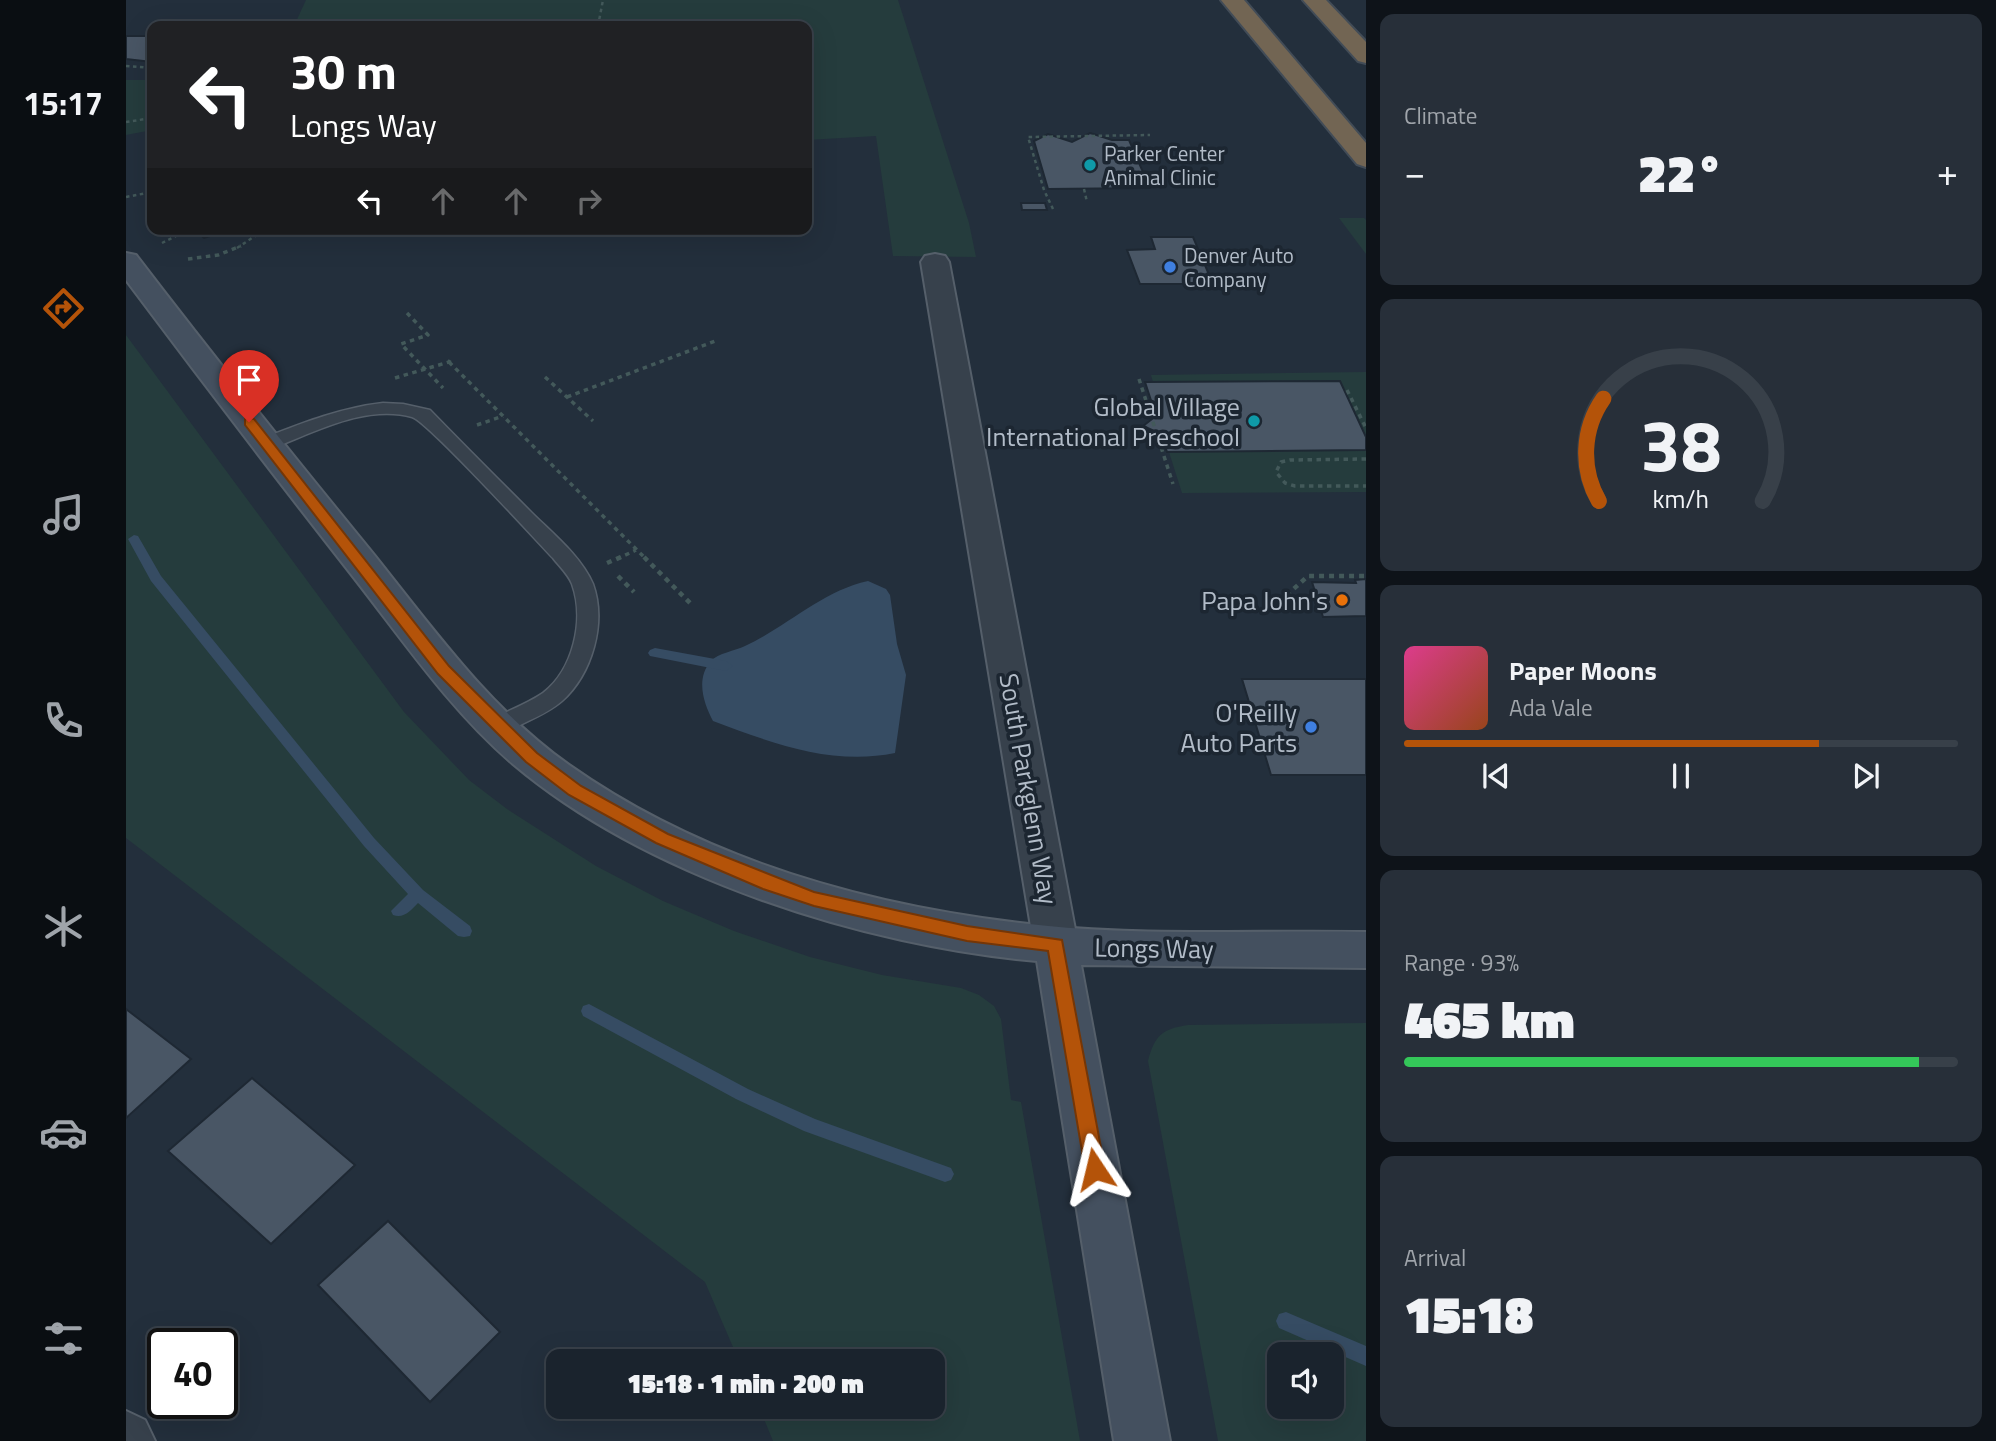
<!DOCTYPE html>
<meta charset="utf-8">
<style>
:root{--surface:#1a232d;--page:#272f39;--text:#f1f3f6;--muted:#9fa4aa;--line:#384049;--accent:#b45309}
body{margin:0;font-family:"Titillium Web",sans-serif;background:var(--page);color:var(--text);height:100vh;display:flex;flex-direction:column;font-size:26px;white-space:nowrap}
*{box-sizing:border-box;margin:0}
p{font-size:23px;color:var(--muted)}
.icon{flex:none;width:38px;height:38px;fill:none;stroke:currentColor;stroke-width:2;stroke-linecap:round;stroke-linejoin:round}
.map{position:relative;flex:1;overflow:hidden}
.drawer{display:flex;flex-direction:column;gap:14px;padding:14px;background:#0e1319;width:630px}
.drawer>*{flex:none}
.banner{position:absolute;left:21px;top:21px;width:665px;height:214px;border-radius:14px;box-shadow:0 7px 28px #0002,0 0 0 2px var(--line);background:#202124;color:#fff;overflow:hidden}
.tools{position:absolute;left:1141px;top:1342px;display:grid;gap:14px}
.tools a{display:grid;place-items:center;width:77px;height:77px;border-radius:14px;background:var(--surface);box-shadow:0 7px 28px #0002,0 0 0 2px var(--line);font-size:35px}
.speed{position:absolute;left:21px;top:1328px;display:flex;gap:14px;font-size:35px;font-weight:700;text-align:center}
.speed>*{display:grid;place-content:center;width:91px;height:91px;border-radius:50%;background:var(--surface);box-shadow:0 7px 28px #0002,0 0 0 2px var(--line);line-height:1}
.speed .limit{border:4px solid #111;border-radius:10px;background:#fff;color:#111}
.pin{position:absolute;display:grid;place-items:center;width:60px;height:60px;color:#fff;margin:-72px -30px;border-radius:50% 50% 50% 0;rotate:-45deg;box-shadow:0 0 7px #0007}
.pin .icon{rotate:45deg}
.me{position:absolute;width:77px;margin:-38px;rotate:350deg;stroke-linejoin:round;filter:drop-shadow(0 0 5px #0008)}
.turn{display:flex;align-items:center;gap:24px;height:147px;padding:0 28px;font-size:32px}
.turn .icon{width:91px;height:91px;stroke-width:2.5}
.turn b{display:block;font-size:49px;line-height:60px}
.lanes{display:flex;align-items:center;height:66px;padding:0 28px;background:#0003;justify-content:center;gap:35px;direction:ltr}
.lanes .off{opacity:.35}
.big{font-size:52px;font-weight:800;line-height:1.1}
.drawer .card{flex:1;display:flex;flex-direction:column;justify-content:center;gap:10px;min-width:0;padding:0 24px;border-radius:14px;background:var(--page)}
.drawer .dial{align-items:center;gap:0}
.dial svg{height:182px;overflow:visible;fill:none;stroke:var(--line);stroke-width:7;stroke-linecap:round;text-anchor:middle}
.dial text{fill:var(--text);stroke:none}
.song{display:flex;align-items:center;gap:21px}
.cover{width:84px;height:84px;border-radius:10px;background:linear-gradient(135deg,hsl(330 70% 55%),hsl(20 70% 35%))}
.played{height:7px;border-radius:4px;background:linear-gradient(90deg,var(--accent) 75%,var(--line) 75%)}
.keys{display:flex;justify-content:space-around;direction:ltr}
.heat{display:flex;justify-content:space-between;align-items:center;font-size:38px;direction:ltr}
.charge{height:10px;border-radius:5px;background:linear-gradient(90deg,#34c759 93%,var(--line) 0)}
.trip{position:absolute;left:420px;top:1349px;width:399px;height:70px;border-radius:14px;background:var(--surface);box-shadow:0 7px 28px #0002,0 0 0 2px var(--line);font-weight:800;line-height:70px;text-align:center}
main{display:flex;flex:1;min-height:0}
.menu{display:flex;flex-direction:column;width:126px;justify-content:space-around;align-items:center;background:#0a0e12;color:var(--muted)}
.menu .icon{width:49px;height:49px}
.menu .selected{color:var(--accent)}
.menu b{font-size:32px;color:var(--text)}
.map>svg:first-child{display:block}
</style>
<main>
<nav class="menu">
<b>15:17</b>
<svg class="icon selected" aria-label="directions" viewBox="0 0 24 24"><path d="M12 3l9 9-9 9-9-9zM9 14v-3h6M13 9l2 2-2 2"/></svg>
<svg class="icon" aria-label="music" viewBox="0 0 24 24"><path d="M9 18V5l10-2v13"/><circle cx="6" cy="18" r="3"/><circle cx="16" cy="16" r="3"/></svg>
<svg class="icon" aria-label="phone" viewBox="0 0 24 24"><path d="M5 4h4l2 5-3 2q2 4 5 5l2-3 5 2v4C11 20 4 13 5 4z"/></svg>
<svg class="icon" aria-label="climate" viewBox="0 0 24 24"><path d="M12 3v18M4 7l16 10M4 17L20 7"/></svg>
<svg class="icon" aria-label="car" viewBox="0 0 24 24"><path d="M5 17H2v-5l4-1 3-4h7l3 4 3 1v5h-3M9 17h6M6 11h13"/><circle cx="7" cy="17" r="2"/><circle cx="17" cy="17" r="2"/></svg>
<svg class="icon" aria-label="filters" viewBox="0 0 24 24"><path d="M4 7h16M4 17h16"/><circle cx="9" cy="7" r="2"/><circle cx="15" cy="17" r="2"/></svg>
</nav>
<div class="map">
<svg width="1240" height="1441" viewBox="0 0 1240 1441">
<rect width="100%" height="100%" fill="#232f3c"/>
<path fill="#253c3d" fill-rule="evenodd" d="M 180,0 L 772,0 L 843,223 L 850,257 L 767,256 L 750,136 L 681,140 L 681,26 L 168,26 Z
M 0,80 L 26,80 L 26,130 L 0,135 Z
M 1238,218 L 1240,220 L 1240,254 L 1213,218 Z
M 0,335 L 278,712 L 343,780 L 381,809 L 470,866 L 537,901 L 608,931 L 684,957 L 756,975 L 835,988 L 853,995 L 868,1006 L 875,1019 L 885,1100 L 895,1102 L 954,1441 L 647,1441 L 633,1407 L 807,1407 L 807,1362 L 613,1361 L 579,1282 L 0,838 Z
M 1240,372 L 1240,437 L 1214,381 L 1027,382 L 1025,375 Z
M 1240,450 L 1240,492 L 1056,493 L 1043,452 Z
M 1240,1023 L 1240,1441 L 1092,1441 L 1022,1061 C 1029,1035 1036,1029 1062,1025 ZM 1153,1354 L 1206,1354 L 1206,1407 L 1153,1407 Z"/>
<path fill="#364c63" d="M 742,581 L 760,589 L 764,595 L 771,644 L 780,675 L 769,753 C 706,766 646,743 587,721 C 578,704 569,679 585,661 C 592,653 609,651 619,646 C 662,626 696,591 742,581 Z"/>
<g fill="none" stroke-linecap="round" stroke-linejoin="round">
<path fill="#364c63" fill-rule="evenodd" d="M 8,535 L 12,536 L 35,576 L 248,838 L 297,890 L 344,926 L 346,931 L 344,936 L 338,937 L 332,936 L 292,903 C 285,910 278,919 267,915 L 265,911 L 282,894 L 238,846 L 25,581 L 2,539 Z
M 529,648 L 600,661 L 607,666 L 600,671 L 524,656 L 522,653 L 524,650 Z
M 463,1004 L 622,1089 L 689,1119 L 825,1168 L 828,1174 L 825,1180 L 819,1182 L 678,1131 L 610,1099 L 457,1016 L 455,1011 L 457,1006 Z
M 1160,1312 L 1240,1346 L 1240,1366 L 1153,1328 L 1150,1321 L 1153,1314 Z"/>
</g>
<path fill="#495665" stroke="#1e2833" stroke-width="2" d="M 0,36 L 26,36 L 26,62 L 0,59 Z
M 964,133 L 986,140 L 1003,140 L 1024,188 L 922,189 L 908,141 L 922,134 L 946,142 Z
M 895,203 L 919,203 L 921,210 L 896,210 Z
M 68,229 L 107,229 L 78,238 Z
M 1025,237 L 1067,237 L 1087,284 L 1014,284 L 1001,250 L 1029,249 Z
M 1214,381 L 1240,437 L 1240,450 L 1041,452 L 1035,434 L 1017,426 L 1030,416 L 1019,382 Z
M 1240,579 L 1240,616 L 1197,617 L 1186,582 L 1230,583 L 1229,580 Z
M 1116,679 L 1240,679 L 1240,775 L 1145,775 Z
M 0,1009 L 65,1059 L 0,1118 Z
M 126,1078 L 229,1165 L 145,1244 L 42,1151 Z
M 262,1221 L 374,1332 L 304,1402 L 192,1285 Z"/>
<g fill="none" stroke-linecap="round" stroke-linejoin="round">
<defs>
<path id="lane" d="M 257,403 L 277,404 L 304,410 C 337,444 371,478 405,512 C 426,533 455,556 467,584 C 481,623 466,674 436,701 C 420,715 398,722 380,732 L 372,734 L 364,732 L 361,726 L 364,720 C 381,711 401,704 417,693 C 447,670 459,620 446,584 C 442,574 433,566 427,558 C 408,538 301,421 286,417 C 240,404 189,432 147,448 L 140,450 L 131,444 L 133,440 C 174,424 213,408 257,403 Z"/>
<path id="street" d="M 809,254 L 819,256 L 823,262 L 952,945 L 945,958 L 930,963 L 915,958 L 908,945 L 795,262 L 799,256 Z
M 0,1411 L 19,1420 L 29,1441 L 0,1441 Z"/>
<path id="secondary" d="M 0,253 L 10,255 C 88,357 168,457 249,556 C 308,630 365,710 443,765 C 575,858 735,904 894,923 C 1008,937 1125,930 1240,932 L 1240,968 L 955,965 L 1044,1441 L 988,1441 L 911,961 C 738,946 521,877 387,764 C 324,710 276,639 225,574 C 149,477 74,379 0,280 Z"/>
<path id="highway" d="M 1095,0 L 1118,0 L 1240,143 L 1240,167 L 1231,164 Z
M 1177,0 L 1200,0 L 1240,42 L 1240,63 L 1232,61 Z"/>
</defs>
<use href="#lane" stroke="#555f6a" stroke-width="3"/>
<use href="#street" stroke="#555f6a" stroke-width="4"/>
<use href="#secondary" stroke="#555f6a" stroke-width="4"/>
<use href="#highway" stroke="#424c57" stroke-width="4"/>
<path stroke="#43595a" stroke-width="2.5" stroke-dasharray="3.5 3.5" stroke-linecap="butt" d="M 472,26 L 477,0
M 0,66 L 26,68
M 0,122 L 26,118
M 958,189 L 961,202
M 0,197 L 26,192
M 927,209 L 918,190 L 902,137 L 1024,135
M 36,243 L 64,229
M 111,248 L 129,236 L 134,229"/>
<path stroke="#43595a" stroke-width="3.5" stroke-dasharray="4.5 4.5" stroke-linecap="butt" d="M 62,259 L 92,255 L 115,246
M 281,313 L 302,335 L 275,344 L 317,388
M 323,362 L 520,559
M 419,377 L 467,421
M 269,378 L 323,362 L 326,357
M 1013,379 L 1047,484
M 1221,390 L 1240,428
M 441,397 L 592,340
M 351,425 L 377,416
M 1240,459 L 1164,460 L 1155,462 L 1150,472 L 1159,483 L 1169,486 L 1240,486
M 491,559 L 510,550"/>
<path stroke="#43595a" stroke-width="4.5" stroke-dasharray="5 5" stroke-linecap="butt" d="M 518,557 L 564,603
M 481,563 L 495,557
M 492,576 L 508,592
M 1153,602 L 1182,576 L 1240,576"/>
<use href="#lane" fill="#37414c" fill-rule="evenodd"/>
<use href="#street" fill="#37414c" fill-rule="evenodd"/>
<use href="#secondary" fill="#44505f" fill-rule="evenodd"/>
<use href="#highway" fill="#726553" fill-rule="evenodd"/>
</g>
<path fill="#b45309" stroke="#753606" stroke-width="2" d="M 123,418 L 128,419 L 323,666 L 411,753 L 455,786 L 542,834 L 688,892 L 841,926 L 936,940 L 979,1169 L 976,1176 L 969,1178 L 962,1176 L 959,1169 L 922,951 L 841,941 L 688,906 L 637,889 L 530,843 L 443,795 L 400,762 L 312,674 L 119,425 L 119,419 Z"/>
<g fill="#0f9aa8" stroke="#1c2631" stroke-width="2.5">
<circle cx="964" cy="165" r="7"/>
<circle cx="1128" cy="421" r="7"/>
</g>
<g fill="#3f7fe0" stroke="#1c2631" stroke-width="2.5">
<circle cx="1044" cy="267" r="7"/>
<circle cx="1185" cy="727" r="7"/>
</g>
<circle fill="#e8710a" stroke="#1c2631" stroke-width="2.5" cx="1216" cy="600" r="7"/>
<g text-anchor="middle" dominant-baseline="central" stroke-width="7" stroke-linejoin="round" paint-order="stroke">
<g font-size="21" fill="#b2bcc8" stroke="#1c2631" text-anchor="start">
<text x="978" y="153">Parker Center<tspan x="978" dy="24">Animal Clinic</tspan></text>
<text x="1058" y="255">Denver Auto<tspan x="1058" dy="24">Company</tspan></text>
</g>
<g font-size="26" fill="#b2bcc8" stroke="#1c2631" text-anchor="end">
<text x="1114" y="406">Global Village<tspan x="1114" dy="30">International Preschool</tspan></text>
<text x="1202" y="600">Papa John's</text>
<text x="1171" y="712">O'Reilly<tspan x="1171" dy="30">Auto Parts</tspan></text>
</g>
<g font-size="26" fill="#b2bcc8" stroke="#1c2631">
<text transform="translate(903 789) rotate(80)">South Parkglenn Way</text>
<text transform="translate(1028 948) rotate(1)">Longs Way</text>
</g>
</g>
</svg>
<div class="tools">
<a><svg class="icon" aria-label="sound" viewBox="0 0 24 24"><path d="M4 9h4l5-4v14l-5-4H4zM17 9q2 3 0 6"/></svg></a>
</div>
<div class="speed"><div class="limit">40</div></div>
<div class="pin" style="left:123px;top:422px;background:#d93025"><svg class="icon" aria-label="arrive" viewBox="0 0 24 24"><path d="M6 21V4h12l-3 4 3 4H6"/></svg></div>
<svg class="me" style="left:969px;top:1169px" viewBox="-20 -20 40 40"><path d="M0-17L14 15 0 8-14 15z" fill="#b45309" stroke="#fff" stroke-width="4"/></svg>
<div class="trip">15:18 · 1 min · 200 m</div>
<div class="banner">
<div class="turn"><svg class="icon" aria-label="left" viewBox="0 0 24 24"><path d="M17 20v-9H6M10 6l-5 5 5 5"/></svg><div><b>30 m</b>Longs Way</div></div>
<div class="lanes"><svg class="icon" aria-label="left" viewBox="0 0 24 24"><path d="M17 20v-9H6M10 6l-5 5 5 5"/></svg><svg class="icon off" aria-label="ahead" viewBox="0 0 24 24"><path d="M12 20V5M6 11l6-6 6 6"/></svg><svg class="icon off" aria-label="ahead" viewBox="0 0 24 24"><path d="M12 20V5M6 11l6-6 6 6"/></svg><svg class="icon off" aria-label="right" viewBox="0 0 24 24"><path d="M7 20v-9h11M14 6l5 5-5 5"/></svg></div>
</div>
</div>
<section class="drawer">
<div class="card"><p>Climate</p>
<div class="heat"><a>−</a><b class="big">22°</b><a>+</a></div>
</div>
<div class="card dial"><svg viewBox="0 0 100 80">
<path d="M14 69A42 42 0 1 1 86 69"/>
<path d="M14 69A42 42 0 0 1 16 24" stroke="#b45309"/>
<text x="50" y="56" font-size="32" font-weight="700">38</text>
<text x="50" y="72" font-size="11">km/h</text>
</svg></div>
<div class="card">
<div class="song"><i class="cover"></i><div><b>Paper Moons</b><p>Ada Vale</p></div></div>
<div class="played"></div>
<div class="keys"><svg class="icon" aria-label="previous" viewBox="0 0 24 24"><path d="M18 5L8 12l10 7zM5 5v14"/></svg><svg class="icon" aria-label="pause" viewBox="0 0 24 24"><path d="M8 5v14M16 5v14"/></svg><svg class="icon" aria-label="next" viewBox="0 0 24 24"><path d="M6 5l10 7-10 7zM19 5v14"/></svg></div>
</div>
<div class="card"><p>Range · 93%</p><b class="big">465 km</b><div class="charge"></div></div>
<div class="card"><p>Arrival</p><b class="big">15:18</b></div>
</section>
</main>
